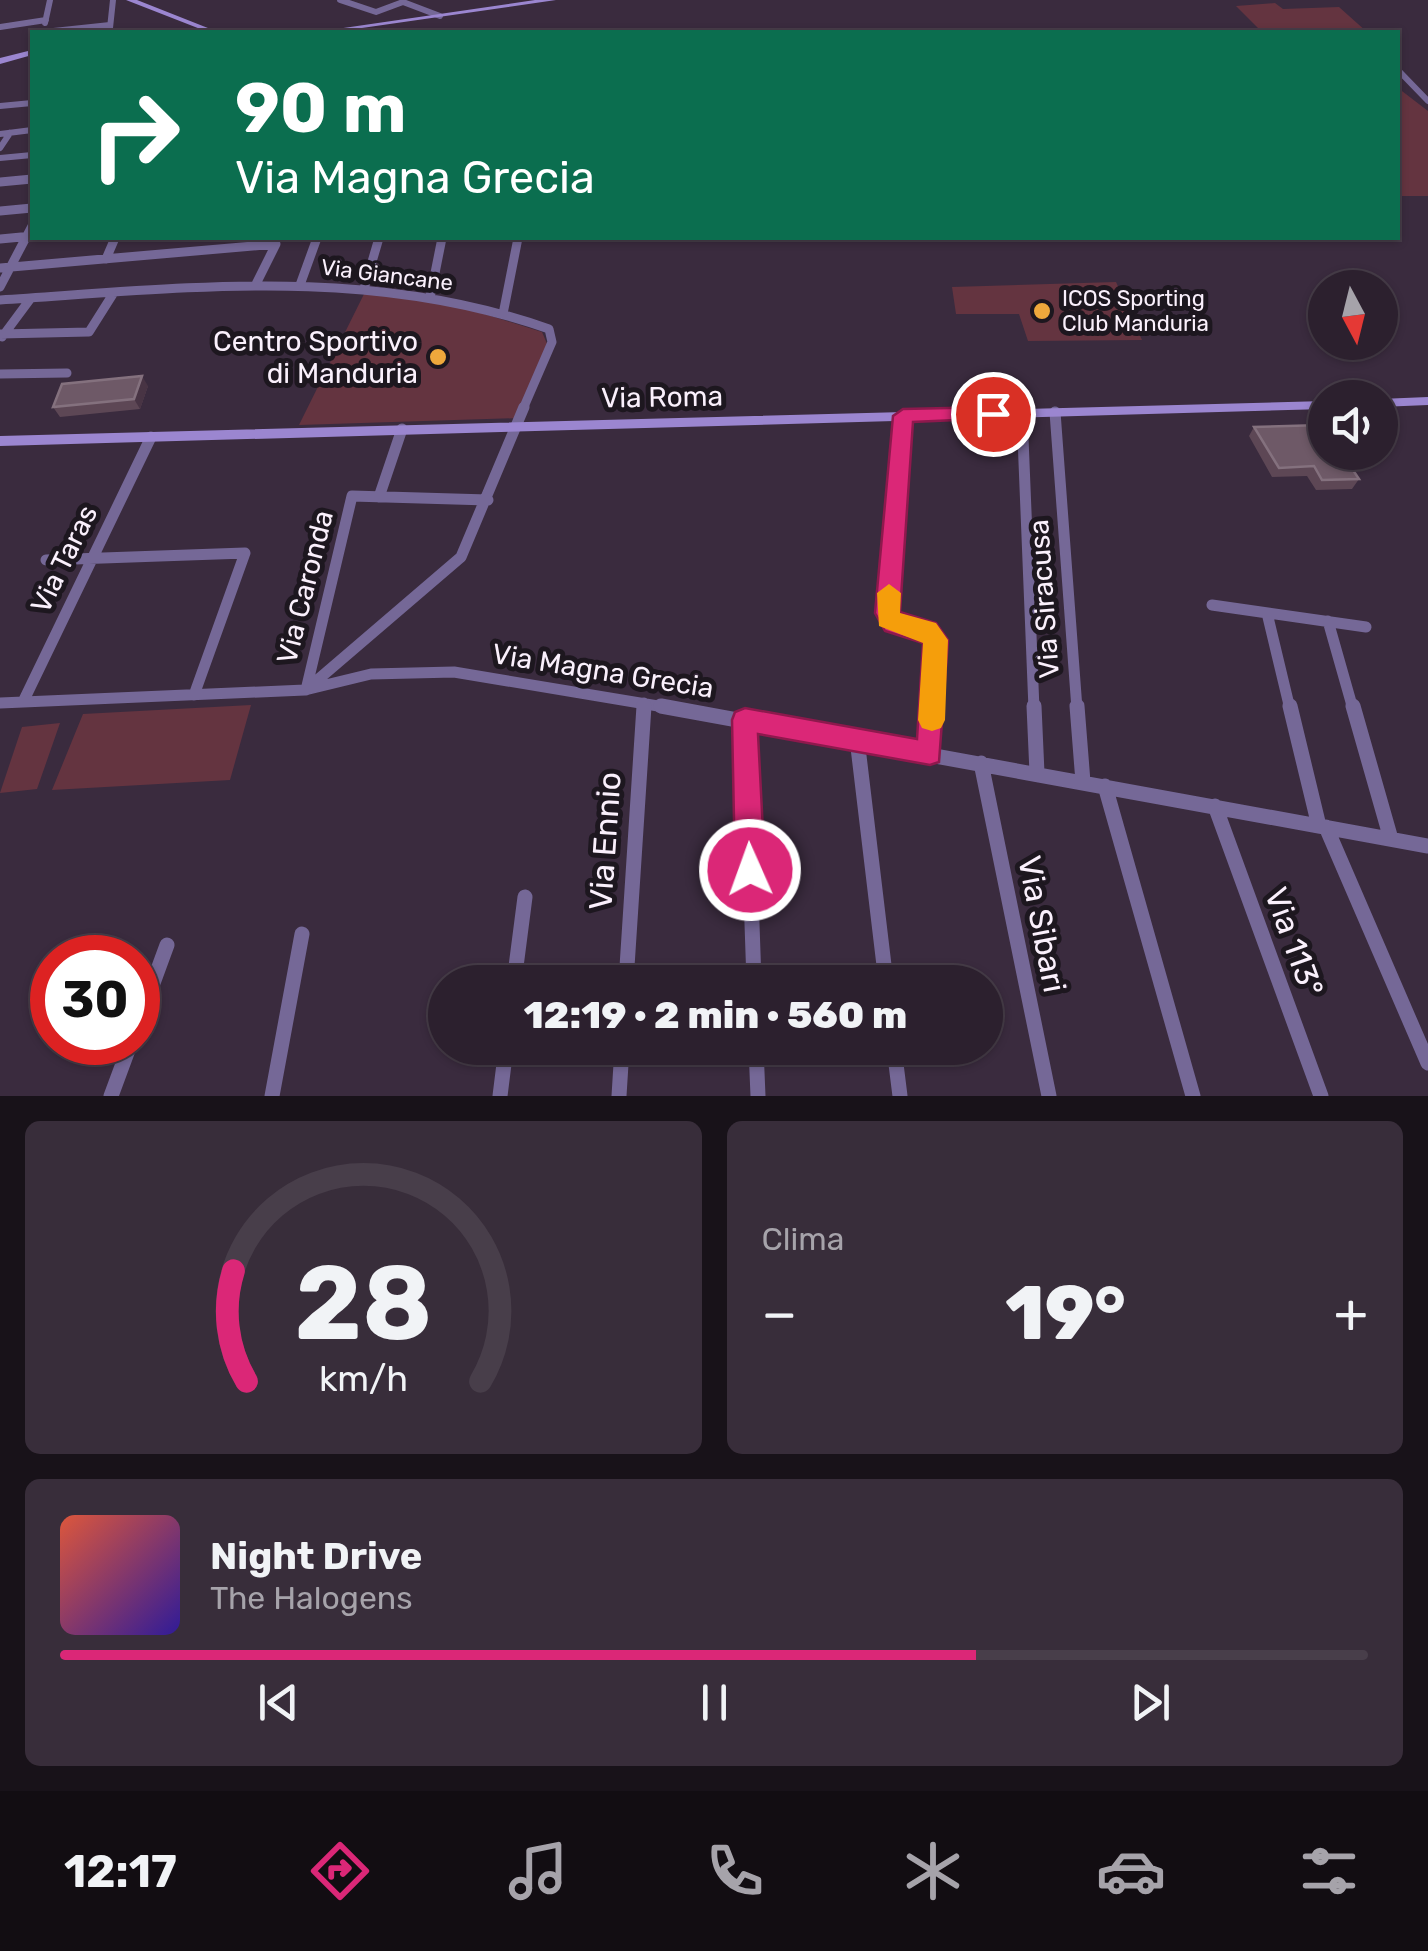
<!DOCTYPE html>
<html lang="it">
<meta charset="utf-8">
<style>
:root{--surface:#2c202e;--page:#382d3a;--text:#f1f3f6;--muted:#a6a3aa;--line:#483e4a;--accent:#db2777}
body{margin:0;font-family:Rubik,sans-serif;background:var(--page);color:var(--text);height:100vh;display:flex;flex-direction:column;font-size:38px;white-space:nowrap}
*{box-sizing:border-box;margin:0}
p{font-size:32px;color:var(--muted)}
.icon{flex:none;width:55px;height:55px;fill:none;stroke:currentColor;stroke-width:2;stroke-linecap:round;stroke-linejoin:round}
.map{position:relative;height:1096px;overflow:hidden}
.sheet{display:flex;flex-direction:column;gap:25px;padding:25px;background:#181219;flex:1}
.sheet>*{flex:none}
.top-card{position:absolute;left:30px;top:30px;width:1370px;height:210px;border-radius:0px;box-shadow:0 2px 8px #0004,0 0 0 2px var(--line);background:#0b6e4f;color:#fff;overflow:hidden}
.needle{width:65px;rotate:173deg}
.controls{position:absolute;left:1308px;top:270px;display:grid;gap:20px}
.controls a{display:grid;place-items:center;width:90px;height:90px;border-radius:50%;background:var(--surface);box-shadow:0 2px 8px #0004,0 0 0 2px var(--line);font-size:50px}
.speed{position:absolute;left:30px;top:935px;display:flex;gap:20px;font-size:50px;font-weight:700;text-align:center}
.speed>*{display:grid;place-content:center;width:130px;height:130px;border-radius:50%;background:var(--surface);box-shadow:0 2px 8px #0004,0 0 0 2px var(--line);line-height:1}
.speed .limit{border:15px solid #d22;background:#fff;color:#111}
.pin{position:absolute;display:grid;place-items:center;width:85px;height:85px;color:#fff;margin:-42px;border:5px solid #fff;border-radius:50%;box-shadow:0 2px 10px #0007}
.me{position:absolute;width:110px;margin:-55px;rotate:358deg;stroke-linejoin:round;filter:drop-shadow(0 0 8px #0008)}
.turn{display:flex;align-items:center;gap:35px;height:210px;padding:0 40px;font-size:45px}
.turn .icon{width:130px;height:130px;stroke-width:2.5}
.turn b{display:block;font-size:70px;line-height:85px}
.big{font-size:75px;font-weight:800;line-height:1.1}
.sheet .card{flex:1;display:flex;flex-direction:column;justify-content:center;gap:15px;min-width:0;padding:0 35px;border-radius:15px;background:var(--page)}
.sheet .dial{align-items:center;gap:0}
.dial svg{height:260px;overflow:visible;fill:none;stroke:var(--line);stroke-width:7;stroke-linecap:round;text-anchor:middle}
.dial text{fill:var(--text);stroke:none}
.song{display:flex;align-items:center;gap:30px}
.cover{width:120px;height:120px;border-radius:15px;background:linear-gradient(135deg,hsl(10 70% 55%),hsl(250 70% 35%))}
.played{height:10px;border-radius:5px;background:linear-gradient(90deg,var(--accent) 70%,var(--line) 70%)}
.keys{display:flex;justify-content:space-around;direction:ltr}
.heat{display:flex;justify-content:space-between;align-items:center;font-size:55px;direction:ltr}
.sheet .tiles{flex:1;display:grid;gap:25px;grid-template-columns:1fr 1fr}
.card:last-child{grid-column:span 2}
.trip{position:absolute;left:428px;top:965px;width:575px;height:100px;border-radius:50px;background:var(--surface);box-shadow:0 2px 8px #0004,0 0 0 2px var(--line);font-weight:800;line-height:100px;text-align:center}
.tabs{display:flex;height:160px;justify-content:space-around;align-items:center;background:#120d12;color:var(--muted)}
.tabs .icon{width:70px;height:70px}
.tabs .active{color:var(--accent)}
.tabs b{font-size:45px;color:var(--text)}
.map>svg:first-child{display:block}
</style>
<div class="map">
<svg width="1428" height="1096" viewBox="0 0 1428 1096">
<rect width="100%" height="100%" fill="#3a2b3e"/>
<path fill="#643440" d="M 1275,3 L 1283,9 L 1339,7 L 1367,32 L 1262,32 L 1236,6 Z
M 1398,88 L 1428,111 L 1428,196 L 1402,196 L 1398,190 Z
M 1116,282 L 1142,340 L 1028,341 L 1019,314 L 956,314 L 952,287 Z
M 365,292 L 459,306 L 542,332 L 548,346 L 520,418 L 299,425 Z
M 251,705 L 230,780 L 52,790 L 83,714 Z
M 60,723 L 37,789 L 0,793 L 22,727 Z"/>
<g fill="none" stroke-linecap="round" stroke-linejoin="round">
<path stroke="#756897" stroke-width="6" d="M 340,0 L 376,12 L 403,2 L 440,16
M 45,23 L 50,0
M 0,27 L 46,20
M 110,28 L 113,0
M 44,32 L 110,25
M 1398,70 L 1428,101
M 0,106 L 32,103
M 0,134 L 32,130
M 0,148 L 10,133
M 0,158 L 32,155"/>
<path stroke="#756897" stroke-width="9" d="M 0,182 L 32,179
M 0,211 L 32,208
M 0,239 L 32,236
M 106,259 L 115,238
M 0,268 L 276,244 L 255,286
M 300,285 L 317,238
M 0,287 L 32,226
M 364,289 L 379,238
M 430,298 L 442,238
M 0,300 C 187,288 368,265 549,329 L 552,342 L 523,409
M 503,314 L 518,238
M 0,334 L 89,332 L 113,294
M 2,337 L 31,298
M 0,374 L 67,373"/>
<path stroke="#756897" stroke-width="11" d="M 1055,412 L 1077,709
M 1022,413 L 1034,709
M 903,416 L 888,619 L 927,631 L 935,640 L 932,709
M 379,497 L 402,429
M 46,560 L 245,553 L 194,695
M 1212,605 L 1366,627
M 1267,613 L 1290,709
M 1328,621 L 1353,709
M 307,689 L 461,557 L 524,407
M 306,690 L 352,496 L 488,500
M 23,702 L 151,437
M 0,703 L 305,690 L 371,674 L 454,672 L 676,709
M 644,709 L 644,703"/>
<path stroke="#756897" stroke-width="15" d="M 661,706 L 1428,846
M 1034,706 L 1037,773
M 1077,706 L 1083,782
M 1290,706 L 1319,826
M 1353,706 L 1391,839
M 745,720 L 754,982
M 857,739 L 886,982
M 930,753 L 932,706
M 981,763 L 1049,1096
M 1105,786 L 1193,1096
M 1215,806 L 1321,1096
M 1326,827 L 1428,1063
M 514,982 L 525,897
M 626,982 L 644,706
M 138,1024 L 167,945
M 756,1048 L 758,1096
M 894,1048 L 900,1096
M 111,1096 L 131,1042
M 272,1096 L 302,934
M 500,1096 L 506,1048
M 619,1096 L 622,1048"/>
<path fill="#9b86d0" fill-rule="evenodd" d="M 126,0 L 137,0 L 218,32 L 208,32 Z
M 535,0 L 556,0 L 334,32 L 316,32 Z
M 32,50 L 32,55 L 0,64 L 0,58 Z
M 1428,397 L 1428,405 L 1380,407 L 1380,399 Z
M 1325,401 L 1325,409 L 0,446 L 0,436 Z"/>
</g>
<path fill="#5d4755" d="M 148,386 L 140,409 L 60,417 L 53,407 Z
M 1254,427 L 1359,479 L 1352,489 L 1316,490 L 1307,476 L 1272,477 L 1249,436 Z"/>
<path fill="#483444" d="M 142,376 L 148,386 L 140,409 L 134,399 Z"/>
<path fill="#6e5967" stroke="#84717e" stroke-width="2.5" d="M 142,376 L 134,399 L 53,407 L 62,384 Z
M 1322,425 L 1325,429 L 1325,452 L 1341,452 L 1359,479 L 1322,480 L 1314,466 L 1279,468 L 1254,427 Z"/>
<path fill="#db2777" stroke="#8e194d" stroke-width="2.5" d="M 993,407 L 1000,409 L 1000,418 L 913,422 L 900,612 L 936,623 L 948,640 L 939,762 L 930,765 L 758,734 L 765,870 L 760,880 L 750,884 L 740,880 L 735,870 L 732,720 L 735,712 L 745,708 L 917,739 L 923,643 L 885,631 L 875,613 L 893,416 L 903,409 Z"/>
<path fill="#f59e0b" d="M 889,584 L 901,593 L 900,613 L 936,623 L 948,640 L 945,720 L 941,728 L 932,731 L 922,728 L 918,720 L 923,643 L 879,626 L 877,593 Z"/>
<g fill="#eea83c" stroke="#1d171f" stroke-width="4">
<circle cx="1042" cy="311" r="10"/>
<circle cx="438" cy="357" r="10"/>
</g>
<g text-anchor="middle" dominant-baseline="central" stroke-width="10" stroke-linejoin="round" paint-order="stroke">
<g font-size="22" fill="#faf0fc" stroke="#1d171f">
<text transform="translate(387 275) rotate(7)">Via Giancane</text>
</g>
<g font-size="22" fill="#faf0fc" stroke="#1d171f" text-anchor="start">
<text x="1062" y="298">ICOS Sporting<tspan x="1062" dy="25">Club Manduria</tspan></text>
</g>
<g font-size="28" fill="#faf0fc" stroke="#1d171f" text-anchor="end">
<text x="418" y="341">Centro Sportivo<tspan x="418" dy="32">di Manduria</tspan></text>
</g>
<g font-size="28" fill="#faf0fc" stroke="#1d171f">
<text transform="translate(662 397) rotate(-1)">Via Roma</text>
<text transform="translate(64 559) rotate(-64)">Via Taras</text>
<text transform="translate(305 587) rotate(-76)">Via Caronda</text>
<text transform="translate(1044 599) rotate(-94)">Via Siracusa</text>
<text transform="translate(603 671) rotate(9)">Via Magna Grecia</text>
</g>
<g font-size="32" fill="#faf0fc" stroke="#1d171f">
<text transform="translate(605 841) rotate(-86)">Via Ennio</text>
<text transform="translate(1042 924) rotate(79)">Via Sibari</text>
<text transform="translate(1294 942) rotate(70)">Via 113°</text>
</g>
</g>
</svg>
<div class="controls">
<a><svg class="needle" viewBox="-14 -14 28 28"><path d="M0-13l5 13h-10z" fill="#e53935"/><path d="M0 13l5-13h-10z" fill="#a6a3aa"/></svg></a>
<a><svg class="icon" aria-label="sound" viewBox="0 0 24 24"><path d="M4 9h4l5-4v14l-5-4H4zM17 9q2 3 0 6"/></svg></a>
</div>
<div class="speed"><div class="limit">30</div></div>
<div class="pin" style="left:993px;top:414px;background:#d93025"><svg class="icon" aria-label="arrive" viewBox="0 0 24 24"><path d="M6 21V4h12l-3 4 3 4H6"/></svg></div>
<svg class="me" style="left:750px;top:870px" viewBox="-20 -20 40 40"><circle r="17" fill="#db2777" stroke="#fff" stroke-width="3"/><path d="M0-11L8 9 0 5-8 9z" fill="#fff"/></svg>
<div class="trip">12:19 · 2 min · 560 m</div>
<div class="top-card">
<div class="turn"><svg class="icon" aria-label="right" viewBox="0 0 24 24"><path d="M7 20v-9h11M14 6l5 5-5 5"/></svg><div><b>90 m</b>Via Magna Grecia</div></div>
</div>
</div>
<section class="sheet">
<div class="tiles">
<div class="card dial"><svg viewBox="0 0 100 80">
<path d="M14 69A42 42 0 1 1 86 69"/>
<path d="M14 69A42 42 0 0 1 10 35" stroke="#db2777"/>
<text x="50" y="56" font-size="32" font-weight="700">28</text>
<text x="50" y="72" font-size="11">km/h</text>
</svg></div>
<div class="card"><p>Clima</p>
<div class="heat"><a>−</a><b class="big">19°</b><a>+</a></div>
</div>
<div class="card">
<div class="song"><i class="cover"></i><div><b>Night Drive</b><p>The Halogens</p></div></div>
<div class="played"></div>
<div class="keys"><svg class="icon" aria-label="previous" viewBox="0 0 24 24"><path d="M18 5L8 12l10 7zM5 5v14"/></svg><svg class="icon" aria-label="pause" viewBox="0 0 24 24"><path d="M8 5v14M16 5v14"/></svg><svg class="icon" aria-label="next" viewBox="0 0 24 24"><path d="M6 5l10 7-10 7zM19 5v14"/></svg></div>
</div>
</div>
</section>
<nav class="tabs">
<b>12:17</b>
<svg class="icon active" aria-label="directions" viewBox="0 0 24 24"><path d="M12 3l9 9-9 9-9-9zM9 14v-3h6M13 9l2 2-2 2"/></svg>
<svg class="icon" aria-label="music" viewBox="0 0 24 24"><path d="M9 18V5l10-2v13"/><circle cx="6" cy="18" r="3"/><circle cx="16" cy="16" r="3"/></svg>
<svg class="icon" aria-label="phone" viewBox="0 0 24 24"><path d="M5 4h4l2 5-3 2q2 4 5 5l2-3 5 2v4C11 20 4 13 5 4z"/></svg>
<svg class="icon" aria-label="climate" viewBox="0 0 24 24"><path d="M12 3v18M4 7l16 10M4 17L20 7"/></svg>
<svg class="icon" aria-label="car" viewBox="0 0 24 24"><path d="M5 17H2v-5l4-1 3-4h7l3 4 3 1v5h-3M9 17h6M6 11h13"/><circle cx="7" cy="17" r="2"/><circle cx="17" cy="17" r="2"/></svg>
<svg class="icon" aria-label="filters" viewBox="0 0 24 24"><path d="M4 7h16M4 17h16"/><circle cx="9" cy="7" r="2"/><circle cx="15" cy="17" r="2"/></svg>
</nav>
